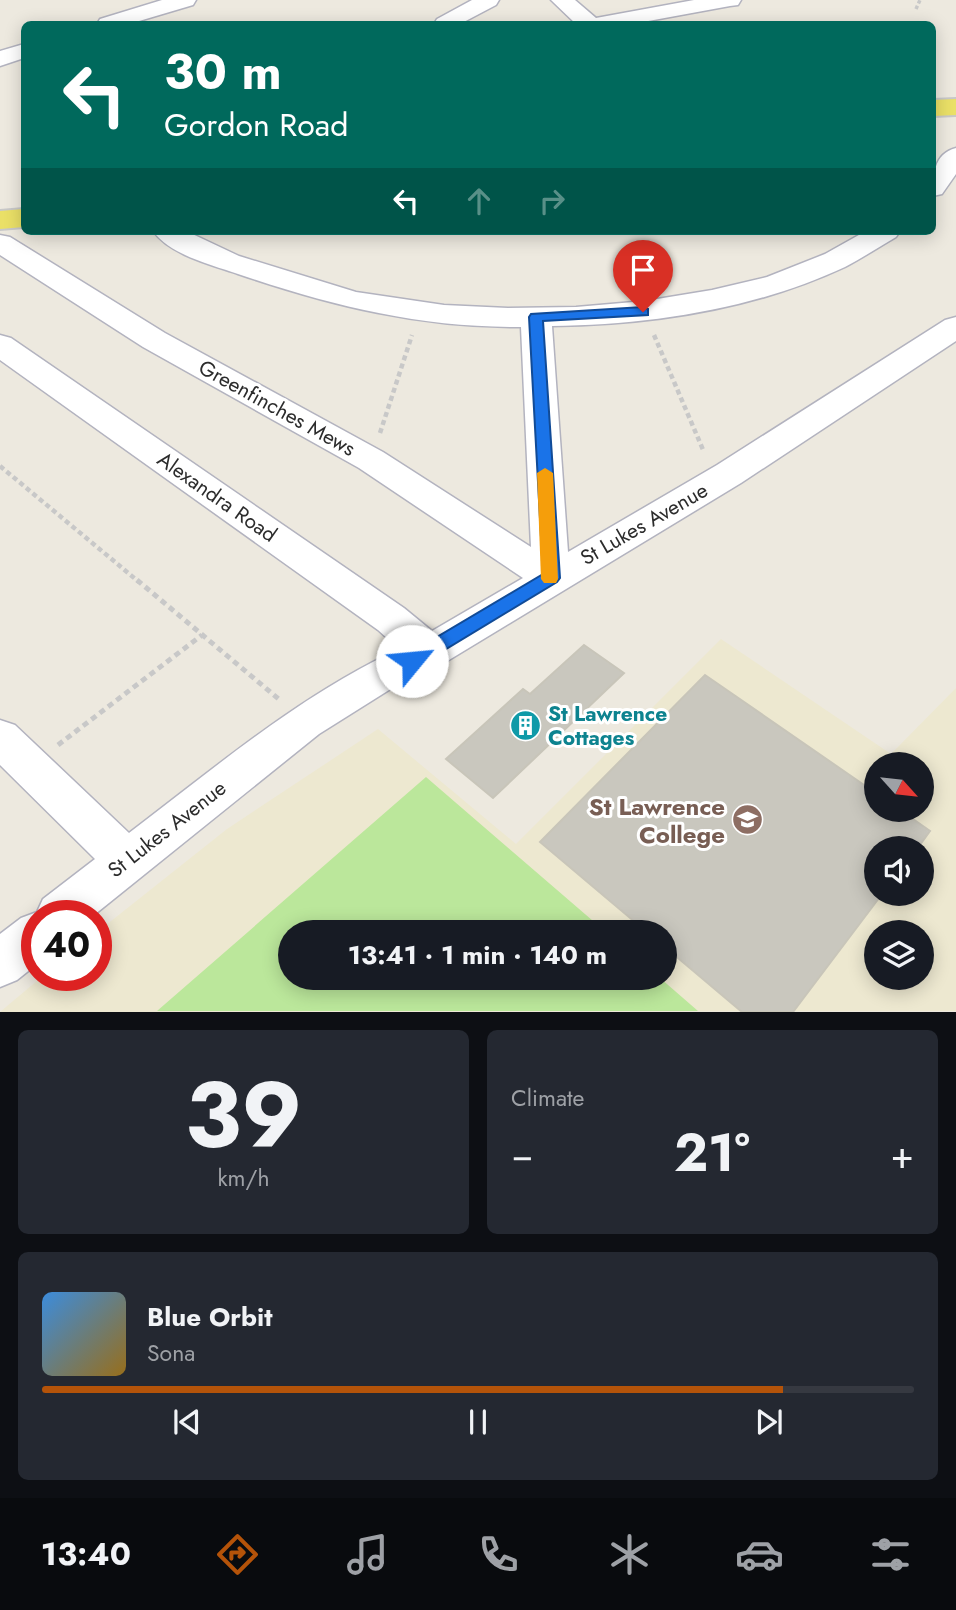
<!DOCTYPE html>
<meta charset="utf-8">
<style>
:root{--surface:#171b24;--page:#242831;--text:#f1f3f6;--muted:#9ea1a6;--line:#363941;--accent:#b45309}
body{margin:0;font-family:Jost,sans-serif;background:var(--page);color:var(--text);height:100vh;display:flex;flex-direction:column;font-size:26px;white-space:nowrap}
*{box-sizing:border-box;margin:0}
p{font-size:23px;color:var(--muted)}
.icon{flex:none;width:38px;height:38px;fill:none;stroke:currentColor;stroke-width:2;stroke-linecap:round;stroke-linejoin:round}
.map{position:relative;height:1012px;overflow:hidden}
.drawer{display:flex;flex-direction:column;gap:18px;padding:18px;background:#0d0f14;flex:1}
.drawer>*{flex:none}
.top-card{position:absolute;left:21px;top:21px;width:915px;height:214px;border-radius:10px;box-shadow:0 4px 18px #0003;background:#00695c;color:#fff;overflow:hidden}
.needle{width:46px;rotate:117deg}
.tools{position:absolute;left:864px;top:752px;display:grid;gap:14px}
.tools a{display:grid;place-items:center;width:70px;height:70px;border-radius:50%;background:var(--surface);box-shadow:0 4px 18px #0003;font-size:35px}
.speed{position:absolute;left:21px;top:900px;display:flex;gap:14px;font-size:35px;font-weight:700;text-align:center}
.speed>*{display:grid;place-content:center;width:91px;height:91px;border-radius:50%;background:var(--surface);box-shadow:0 4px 18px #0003;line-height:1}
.speed .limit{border:10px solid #d22;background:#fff;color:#111}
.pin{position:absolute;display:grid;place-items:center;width:60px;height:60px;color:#fff;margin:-72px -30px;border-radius:50% 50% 50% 0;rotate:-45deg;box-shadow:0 0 7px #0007}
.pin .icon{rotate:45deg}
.me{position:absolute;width:77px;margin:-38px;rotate:62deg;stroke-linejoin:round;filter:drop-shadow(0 0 5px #0008)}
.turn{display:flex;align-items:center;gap:24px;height:147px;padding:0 28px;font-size:32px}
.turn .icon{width:91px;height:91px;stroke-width:2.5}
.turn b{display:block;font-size:49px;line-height:60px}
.lanes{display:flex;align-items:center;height:66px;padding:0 28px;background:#0003;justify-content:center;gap:35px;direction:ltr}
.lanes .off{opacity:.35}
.big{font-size:52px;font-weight:700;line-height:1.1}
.drawer .tile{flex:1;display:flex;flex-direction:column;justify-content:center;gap:10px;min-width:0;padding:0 24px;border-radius:10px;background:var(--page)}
.drawer .dial{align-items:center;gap:0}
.dial b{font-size:91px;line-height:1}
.song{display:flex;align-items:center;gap:21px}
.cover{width:84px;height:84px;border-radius:10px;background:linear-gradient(135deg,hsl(210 70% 55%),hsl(40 70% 35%))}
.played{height:7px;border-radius:4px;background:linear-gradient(90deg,var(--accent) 85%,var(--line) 85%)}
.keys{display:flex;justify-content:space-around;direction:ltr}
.heat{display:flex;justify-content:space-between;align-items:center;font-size:38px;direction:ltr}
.drawer .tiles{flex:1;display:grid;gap:18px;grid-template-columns:1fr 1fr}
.tile:last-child{grid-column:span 2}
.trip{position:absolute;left:278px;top:920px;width:399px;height:70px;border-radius:35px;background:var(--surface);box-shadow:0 4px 18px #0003;font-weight:700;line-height:70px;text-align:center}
.menu{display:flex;height:112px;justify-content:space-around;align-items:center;background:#090b0e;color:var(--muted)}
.menu .icon{width:49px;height:49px}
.menu .on{color:var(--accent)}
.menu b{font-size:32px;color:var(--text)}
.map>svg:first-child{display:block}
</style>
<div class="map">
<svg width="956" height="1012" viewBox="0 0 956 1012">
<rect width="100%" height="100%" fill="#ede9df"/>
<path fill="#ede8d0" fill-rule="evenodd" d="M 721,639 L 891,754 L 956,688 L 956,1011 L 0,1012 L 44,975 L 96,975 L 96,933 L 227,829 L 378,729 L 516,844 ZM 877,765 L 922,765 L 922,810 L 877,810 ZM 877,849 L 922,849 L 922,894 L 877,894 ZM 290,933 L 665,933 L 665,978 L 290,978 ZM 877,933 L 922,933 L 922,978 L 877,978 Z"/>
<path fill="#bbe79b" d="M 426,777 L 607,933 L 290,933 L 290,978 L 660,978 L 698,1011 L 157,1011 Z"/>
<path fill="#c9c7be" stroke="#c8c5b9" stroke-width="2" d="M 584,645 L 624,673 L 493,798 L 446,759 L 523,689 L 530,694 Z
M 705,675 L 877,794 L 877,810 L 900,810 L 930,831 L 917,849 L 877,849 L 877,894 L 882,894 L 793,1012 L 742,1012 L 665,947 L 665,933 L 648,933 L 540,842 Z"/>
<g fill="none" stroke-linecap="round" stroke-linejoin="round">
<defs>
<path id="minor" d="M 162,0 L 196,0 L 193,5 L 129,24 L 97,24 L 100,19 Z
M 472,0 L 499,0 L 496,5 L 460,24 L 434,24 L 437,19 Z
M 551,0 L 575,0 L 596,18 L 694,0 L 741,0 L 738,5 L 730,6 L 632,24 L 576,24 Z
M 24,44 L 24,58 L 0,66 L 0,51 Z
M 956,148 L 956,174 L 942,194 L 933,196 C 933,176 933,154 956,148 Z
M 153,231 L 186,231 L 239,256 L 356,292 L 444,305 L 508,308 L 576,307 L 645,301 L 712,290 L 767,277 L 825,254 L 866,231 L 900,231 L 896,237 C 879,247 862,258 845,267 C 755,309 650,325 552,326 L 568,552 L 717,465 L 945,320 L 956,317 L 956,341 L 741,483 L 444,663 L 389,690 L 319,734 L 94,915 L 37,915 L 37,964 L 17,980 L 0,987 L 0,934 L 21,918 L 37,912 L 43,899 L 95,859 L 0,765 L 0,720 L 15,725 L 129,833 C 216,767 300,695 399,649 L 378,630 L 0,360 L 0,335 L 11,338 L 404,608 L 432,631 L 523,578 L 359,468 L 143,347 L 0,255 L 0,235 L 10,237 L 165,333 L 383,452 L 531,547 L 521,327 C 421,328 332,306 238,274 C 212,265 170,255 153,231 Z"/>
<path id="major" d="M 956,99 L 956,115 L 933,116 L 933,100 Z
M 24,209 L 24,227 L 0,229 L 0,211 Z"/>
</defs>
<use href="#minor" stroke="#b3b3bf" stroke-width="3"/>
<use href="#major" stroke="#c8c8c8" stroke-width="4"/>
<path stroke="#c8c8c8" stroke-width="3.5" stroke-dasharray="3.5 2.5" stroke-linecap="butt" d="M 916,9 L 920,0
M 449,231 L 480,231"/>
<path stroke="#c8c8c8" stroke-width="4.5" stroke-dasharray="5 3.5" stroke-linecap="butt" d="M 654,335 L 704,452
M 380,433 L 412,335
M 0,466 L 139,582"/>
<path stroke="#c8c8c8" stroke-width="5" stroke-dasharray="6 4.5" stroke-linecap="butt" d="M 137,580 L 281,701
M 58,745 L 202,635"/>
<use href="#minor" fill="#fff" fill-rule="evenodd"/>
<use href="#major" fill="#eae067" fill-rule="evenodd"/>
</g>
<path fill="#1a73e8" stroke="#114b97" stroke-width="2" d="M 643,307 L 648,309 L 648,315 L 543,321 L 560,578 L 557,582 L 418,666 L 412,668 L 405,666 L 403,661 L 405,656 L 543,574 L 529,317 L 531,314 Z"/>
<path fill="#f59e0b" d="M 545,468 L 553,473 L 558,579 L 556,583 L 544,583 L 541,579 L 537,473 Z"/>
<defs>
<symbol id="building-disc" viewBox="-11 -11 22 22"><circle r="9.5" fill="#0f9aa8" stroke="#fff"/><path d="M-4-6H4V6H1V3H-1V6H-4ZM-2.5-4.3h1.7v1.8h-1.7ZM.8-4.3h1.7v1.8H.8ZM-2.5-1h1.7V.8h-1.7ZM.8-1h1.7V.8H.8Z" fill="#fff"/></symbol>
<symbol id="school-disc" viewBox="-11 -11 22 22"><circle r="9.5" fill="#8d6e63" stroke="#fff"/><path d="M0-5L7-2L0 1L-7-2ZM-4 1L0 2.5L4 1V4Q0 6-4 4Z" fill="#fff"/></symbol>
</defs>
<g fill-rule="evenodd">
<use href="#building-disc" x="508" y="708" width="35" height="35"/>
<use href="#school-disc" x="730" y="802" width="35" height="35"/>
</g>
<g text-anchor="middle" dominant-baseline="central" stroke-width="6" stroke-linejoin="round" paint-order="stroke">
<g font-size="21" fill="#2c2c2c" stroke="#fff">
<text transform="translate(277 408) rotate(29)">Greenfinches Mews</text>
<text transform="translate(217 497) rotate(35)">Alexandra Road</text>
<text transform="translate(644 524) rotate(-30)">St Lukes Avenue</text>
<text transform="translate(167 829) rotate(-38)">St Lukes Avenue</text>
</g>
<g font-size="21" font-weight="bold" fill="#0d838f" stroke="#fff" text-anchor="start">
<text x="548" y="714">St Lawrence<tspan x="548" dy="24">Cottages</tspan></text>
</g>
<g font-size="24" font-weight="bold" fill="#785e54" stroke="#fff" text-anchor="end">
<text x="725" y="806">St Lawrence<tspan x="725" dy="28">College</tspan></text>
</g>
</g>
</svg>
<div class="tools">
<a><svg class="needle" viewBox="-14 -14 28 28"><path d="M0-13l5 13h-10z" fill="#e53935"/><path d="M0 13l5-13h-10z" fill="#9ea1a6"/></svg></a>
<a><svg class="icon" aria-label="sound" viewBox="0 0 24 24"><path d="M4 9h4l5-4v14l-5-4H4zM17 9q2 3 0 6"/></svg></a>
<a><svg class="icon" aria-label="layers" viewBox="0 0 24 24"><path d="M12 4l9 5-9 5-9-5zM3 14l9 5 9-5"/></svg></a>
</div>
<div class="speed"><div class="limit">40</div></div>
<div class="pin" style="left:643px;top:312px;background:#d93025"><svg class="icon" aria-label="arrive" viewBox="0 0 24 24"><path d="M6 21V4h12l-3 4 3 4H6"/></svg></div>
<svg class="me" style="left:412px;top:661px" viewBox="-20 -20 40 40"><circle r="19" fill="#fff"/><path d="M0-13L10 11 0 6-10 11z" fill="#1a73e8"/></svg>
<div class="trip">13:41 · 1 min · 140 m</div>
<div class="top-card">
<div class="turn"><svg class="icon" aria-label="left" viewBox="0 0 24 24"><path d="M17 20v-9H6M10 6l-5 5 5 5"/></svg><div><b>30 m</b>Gordon Road</div></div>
<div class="lanes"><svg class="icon" aria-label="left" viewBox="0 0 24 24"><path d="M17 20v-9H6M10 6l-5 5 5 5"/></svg><svg class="icon off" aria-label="ahead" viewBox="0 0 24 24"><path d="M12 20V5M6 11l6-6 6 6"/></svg><svg class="icon off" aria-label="right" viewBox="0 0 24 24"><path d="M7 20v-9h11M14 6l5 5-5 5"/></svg></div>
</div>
</div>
<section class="drawer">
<div class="tiles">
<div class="tile dial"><b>39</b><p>km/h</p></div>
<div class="tile"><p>Climate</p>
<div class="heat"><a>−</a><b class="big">21°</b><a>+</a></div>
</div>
<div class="tile">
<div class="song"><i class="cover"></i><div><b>Blue Orbit</b><p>Sona</p></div></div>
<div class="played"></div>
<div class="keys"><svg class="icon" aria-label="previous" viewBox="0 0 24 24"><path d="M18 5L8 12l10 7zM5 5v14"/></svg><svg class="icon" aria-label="pause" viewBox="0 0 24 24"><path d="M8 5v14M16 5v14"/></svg><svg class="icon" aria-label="next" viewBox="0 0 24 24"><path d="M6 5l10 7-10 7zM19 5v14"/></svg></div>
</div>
</div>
</section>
<nav class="menu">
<b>13:40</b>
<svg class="icon on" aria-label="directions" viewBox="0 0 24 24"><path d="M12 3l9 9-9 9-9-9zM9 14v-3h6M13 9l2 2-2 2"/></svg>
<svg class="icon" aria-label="music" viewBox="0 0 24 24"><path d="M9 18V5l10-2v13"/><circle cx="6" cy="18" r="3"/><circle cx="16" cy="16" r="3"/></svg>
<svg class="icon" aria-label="phone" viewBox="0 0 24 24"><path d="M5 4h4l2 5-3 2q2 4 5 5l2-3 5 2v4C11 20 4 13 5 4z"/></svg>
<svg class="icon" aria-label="climate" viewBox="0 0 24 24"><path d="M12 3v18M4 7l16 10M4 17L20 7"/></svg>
<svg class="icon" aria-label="car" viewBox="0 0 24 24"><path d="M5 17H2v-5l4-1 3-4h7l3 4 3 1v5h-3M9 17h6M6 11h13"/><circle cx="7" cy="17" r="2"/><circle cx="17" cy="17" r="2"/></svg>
<svg class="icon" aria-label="filters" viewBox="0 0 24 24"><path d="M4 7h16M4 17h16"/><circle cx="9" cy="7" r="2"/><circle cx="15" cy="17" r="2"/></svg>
</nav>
